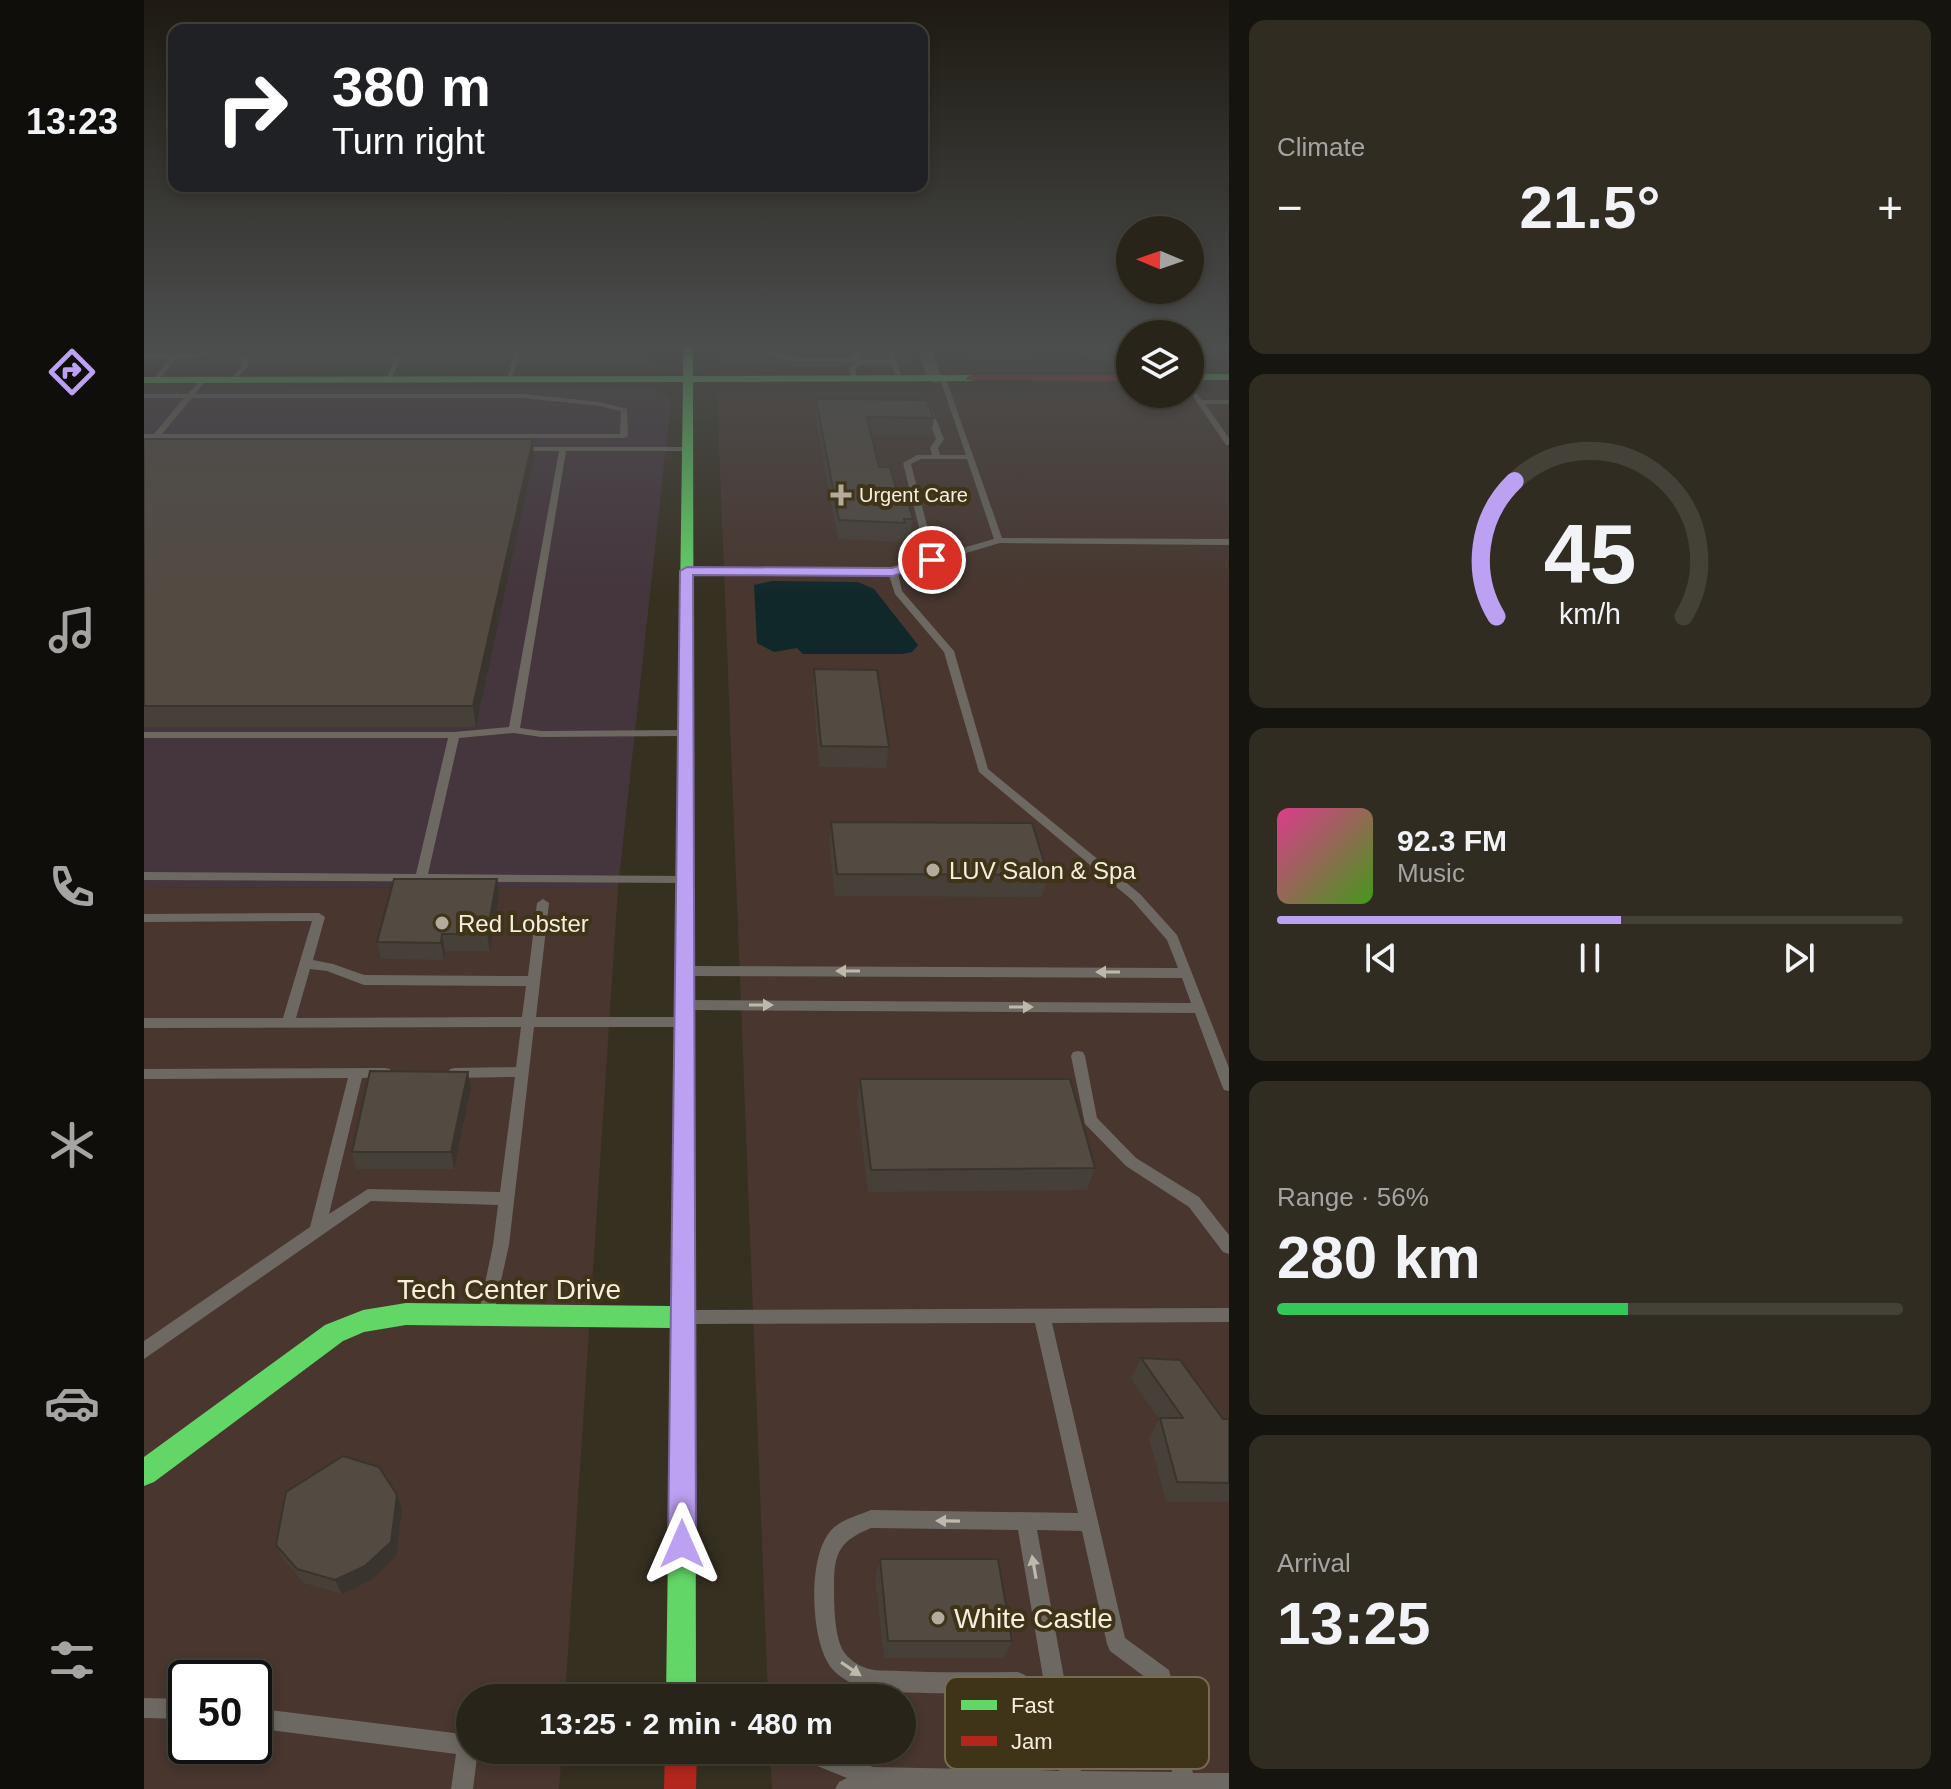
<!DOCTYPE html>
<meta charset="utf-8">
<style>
:root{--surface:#282419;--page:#302c22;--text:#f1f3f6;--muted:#a5a4a2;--line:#444138;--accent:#bca0f2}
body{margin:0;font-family:Helvetica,sans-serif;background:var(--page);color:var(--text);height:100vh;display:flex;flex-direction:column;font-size:30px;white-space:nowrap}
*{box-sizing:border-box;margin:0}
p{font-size:26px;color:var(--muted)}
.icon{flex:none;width:44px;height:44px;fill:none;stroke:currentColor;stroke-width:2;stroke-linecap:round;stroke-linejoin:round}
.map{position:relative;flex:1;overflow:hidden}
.drawer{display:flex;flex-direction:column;gap:20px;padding:20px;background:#16140e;width:722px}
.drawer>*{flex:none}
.guide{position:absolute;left:24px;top:24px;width:760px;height:168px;border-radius:16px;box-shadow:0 4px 12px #0003,0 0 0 2px var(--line);background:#202124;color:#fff;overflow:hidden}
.needle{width:52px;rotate:272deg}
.buttons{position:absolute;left:972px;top:216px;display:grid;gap:16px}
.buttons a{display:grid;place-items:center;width:88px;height:88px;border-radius:50%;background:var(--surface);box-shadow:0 4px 12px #0003,0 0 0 2px var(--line);font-size:40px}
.speed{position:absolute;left:24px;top:1660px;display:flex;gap:16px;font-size:40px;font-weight:700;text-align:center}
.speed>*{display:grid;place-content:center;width:104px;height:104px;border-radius:50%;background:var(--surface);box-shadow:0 4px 12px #0003,0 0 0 2px var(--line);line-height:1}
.speed .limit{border:4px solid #111;border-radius:12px;background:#fff;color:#111}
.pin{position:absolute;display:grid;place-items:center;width:68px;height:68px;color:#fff;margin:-34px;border:4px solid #fff;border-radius:50%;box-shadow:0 2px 8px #0007}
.me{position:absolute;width:88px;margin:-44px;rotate:0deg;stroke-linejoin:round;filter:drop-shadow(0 0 6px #0008)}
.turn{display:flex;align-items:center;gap:28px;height:168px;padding:0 32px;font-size:36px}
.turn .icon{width:104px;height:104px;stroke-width:2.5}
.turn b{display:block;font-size:56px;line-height:68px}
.big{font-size:60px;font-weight:600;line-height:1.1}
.drawer .card{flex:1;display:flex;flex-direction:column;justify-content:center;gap:12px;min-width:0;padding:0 28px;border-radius:16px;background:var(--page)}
.drawer .dial{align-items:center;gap:0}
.dial svg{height:208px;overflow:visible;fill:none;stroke:var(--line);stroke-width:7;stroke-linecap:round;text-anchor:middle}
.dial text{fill:var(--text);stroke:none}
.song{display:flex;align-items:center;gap:24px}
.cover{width:96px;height:96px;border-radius:12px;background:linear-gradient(135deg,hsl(330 70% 55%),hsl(100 70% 35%))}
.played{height:8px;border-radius:4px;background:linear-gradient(90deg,var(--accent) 55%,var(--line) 55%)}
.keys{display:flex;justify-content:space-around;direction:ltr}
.heat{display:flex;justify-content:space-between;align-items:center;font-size:44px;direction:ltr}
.charge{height:12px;border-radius:6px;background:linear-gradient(90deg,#34c759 56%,var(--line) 0)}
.trip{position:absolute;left:312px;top:1684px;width:460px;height:80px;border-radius:40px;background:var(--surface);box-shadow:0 4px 12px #0003,0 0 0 2px var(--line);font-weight:600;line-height:80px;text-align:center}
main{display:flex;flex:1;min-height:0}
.tabs{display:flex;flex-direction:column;width:144px;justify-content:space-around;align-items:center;background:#100e0a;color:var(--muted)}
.tabs .icon{width:56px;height:56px}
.tabs .active{color:var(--accent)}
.tabs b{font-size:36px;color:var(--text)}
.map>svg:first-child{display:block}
</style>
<main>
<nav class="tabs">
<b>13:23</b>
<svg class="icon active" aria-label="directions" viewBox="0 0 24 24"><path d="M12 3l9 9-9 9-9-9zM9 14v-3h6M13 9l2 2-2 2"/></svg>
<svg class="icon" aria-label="music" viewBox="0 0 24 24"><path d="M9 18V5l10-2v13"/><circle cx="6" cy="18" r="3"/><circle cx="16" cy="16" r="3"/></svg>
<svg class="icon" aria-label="phone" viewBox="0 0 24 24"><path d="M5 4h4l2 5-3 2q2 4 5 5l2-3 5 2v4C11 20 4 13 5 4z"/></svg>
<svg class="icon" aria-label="climate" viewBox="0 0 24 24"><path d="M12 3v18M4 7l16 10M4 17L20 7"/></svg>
<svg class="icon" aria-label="car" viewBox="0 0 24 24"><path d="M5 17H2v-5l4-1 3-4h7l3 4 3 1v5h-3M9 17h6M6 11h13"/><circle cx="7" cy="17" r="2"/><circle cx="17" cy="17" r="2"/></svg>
<svg class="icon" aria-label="filters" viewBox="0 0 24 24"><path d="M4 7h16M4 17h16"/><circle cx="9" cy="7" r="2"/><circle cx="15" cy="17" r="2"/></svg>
</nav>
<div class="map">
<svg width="1085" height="1789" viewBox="0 0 1085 1789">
<rect width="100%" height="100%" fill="#363021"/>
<path fill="#48362f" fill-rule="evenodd" d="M 0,345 L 508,345 L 507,365 L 0,365 Z
M 574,345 L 763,345 L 771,367 L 576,367 Z
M 986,391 L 986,394 L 1046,394 L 1046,391 L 1085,391 L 1085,1789 L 628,1789 L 626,1750 L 758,1750 L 758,1698 L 624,1698 L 573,392 Z
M 0,887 L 474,888 L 421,1698 L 326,1698 L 326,1750 L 418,1750 L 415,1789 L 0,1789 ZM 42,1678 L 110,1678 L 110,1746 L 42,1746 Z"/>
<path fill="#45353d" d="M 502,388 L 523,395 L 527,400 L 474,888 L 0,887 L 0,391 Z"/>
<path fill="#11282a" d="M 628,581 L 714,582 L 730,589 L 774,645 L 768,652 L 758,654 L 659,654 L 653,648 L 630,652 L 613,643 L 610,585 Z"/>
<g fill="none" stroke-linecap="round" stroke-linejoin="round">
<path fill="#6d6962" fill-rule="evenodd" d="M 35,345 L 42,345 L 35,354 L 55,354 L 67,345 L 75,345 L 58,357 L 32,358 L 14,381 L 10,381 L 9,380 L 26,358 L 0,358 L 0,354 L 29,354 Z
M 373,345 L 379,345 L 367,381 L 362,382 Z
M 598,345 L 608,345 L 644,357 L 710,358 L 707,345 L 713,345 L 717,360 L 746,360 L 741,345 L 747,345 L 758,379 L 753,380 L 747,364 L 716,364 L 711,369 L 713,379 L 710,381 L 707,379 L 705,369 L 711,362 L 643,361 Z
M 101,356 L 104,358 L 104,366 L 91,381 L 87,381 L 87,379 L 98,366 L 98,358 Z
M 254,356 L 257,358 L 246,381 L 241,382 L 251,358 Z
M 799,377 L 802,379 L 858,538 L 1085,539 L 1085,545 L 856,543 L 754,573 L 758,591 L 810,651 L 844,769 L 996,894 L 1033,935 L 1085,1068 L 1085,1091 L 1080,1090 L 1078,1086 L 1051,1013 L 546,1010 L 541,1008 L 539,1005 L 541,1002 L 546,1000 L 1047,1003 L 1038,978 L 545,976 L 540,974 L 539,971 L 540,968 L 545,966 L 1034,968 L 1023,940 L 988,900 L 835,772 L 800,652 L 751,594 L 745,575 L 543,574 L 539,571 L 543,568 L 748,569 L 783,559 L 759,463 L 773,455 L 788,455 L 786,448 L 792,439 L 780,409 L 784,407 L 788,409 L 800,439 L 794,448 L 796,455 L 822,455 L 796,379 ZM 777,459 L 823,459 L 850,539 L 791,556 L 767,464 Z
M 59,378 L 62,380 L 51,394 L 379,394 L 456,402 L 483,409 L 484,436 L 480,438 L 0,438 L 0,434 L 10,434 L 40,398 L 0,398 L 0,394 L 44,394 ZM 48,398 L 379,398 L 456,406 L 477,411 L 476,434 L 18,434 Z
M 1046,385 L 1058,400 L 1085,400 L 1085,404 L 1061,404 L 1085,438 L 1085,445 L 1082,445 L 1046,392 Z
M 372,447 L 544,447 L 548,449 L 544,451 L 422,451 L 376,728 L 397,731 L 541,730 L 546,733 L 541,736 L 397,737 L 370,733 L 315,738 L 284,874 L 537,876 L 541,877 L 543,880 L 541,883 L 0,880 L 0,872 L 272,874 L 304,738 L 0,738 L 0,732 L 310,732 L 365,727 L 415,451 L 375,451 L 371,449 Z
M 399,899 L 405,903 L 392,1017 L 537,1017 L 542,1019 L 544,1022 L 542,1025 L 537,1027 L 390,1027 L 365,1245 L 350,1312 L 344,1314 L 338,1312 L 336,1307 L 349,1245 L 354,1205 L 227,1201 L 0,1359 L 0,1341 L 166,1227 L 204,1078 L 0,1079 L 0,1069 L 241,1068 L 246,1069 L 248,1073 L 246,1077 L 218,1078 L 185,1214 L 224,1189 L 356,1192 L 371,1077 L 311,1078 L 306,1077 L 304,1073 L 306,1069 L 311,1068 L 372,1067 L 377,1027 L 0,1028 L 0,1018 L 139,1018 L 168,921 L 0,922 L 0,914 L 175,913 L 181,917 L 169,960 L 189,964 L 220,975 L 384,976 L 393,903 ZM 166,969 L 183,971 L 220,985 L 382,986 L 378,1017 L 152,1018 Z
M 934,1051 L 939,1052 L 941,1056 L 953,1118 L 992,1158 L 1055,1197 L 1085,1235 L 1085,1254 L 1079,1252 L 1045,1207 L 982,1166 L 941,1124 L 927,1056 L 929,1052 Z
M 1085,1308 L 1085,1322 L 908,1323 L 981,1638 L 1025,1670 L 1049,1773 L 1085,1773 L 1085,1789 L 691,1789 L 695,1782 L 703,1778 L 651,1757 L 648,1750 L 684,1750 L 729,1767 L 874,1770 L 865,1692 C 825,1692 742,1698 707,1683 C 698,1678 689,1672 684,1663 C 667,1635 664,1560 685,1533 C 694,1520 713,1516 727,1510 L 934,1513 L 891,1323 L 548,1324 L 542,1322 L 540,1317 L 542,1312 L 548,1310 ZM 727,1528 L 874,1530 L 915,1771 L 895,1770 L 884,1682 L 881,1675 L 874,1672 C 835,1672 795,1673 756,1671 C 744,1670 730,1672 719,1667 C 712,1664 704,1658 700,1652 C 690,1637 690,1602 690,1585 C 690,1552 696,1541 727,1528 ZM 893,1530 L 938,1531 L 963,1644 L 966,1651 L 1009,1683 L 1028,1772 L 937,1771 Z
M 0,1698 L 42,1699 L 42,1719 L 0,1718 Z
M 110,1708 L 326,1735 L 326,1750 L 334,1750 L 329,1789 L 307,1789 L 312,1754 L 110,1728 Z
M 485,1750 L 528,1750 L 529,1754 L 526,1761 L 519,1764 L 488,1757 Z"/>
<path fill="#6d6962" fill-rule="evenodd" d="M 771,345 L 785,345 L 798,379 L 796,382 L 791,383 L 784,379 Z"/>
<path fill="#63d668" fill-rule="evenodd" d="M 539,345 L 549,345 L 549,376 L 827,375 L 832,378 L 827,381 L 549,382 L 550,882 L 541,888 L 532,882 L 539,382 L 0,383 L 0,377 L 539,376 Z
M 1046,374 L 1085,374 L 1085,380 L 1046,380 Z
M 540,1181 L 548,1183 L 551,1190 L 552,1698 L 522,1698 L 527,1328 L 262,1325 L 220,1332 L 199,1341 L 10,1482 L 0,1486 L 0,1457 L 181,1325 L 219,1310 L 262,1303 L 527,1306 L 529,1190 L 532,1183 Z"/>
<path fill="#b3261e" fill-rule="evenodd" d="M 827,375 L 986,375 L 986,381 L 823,380 L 822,378 Z
M 541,876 L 550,882 L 551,1190 L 548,1197 L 540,1199 L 532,1197 L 529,1190 L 532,882 Z
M 521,1750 L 553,1750 L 552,1789 L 520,1789 Z"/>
</g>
<path fill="#474039" d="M 0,345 L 17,345 L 13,350 L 0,350 Z
M 160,345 L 233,345 L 229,353 L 162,353 Z
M 390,345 L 466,345 L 465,350 L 390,349 Z
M 807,345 L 986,345 L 986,361 L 947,361 L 943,355 L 933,355 L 929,349 L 893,349 L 892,355 L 886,355 L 885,361 L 825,361 L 822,356 L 812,356 Z
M 1046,345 L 1085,345 L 1085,361 L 1070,361 L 1065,355 L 1046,355 Z
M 672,399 L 790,418 L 787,435 L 727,435 L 735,467 L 753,492 L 769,519 L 766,538 L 759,538 L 759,542 L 694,539 L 671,416 Z
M 0,439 L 390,457 L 332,727 L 0,727 Z
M 670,669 L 745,747 L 742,768 L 675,767 L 669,690 Z
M 687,822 L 904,875 L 898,897 L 691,896 L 685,844 Z
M 353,879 L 355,896 L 346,951 L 301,951 L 300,960 L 237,959 L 233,942 Z
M 716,1079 L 951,1168 L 943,1190 L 724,1192 L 713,1101 Z
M 327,1088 L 310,1169 L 212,1169 L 208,1152 Z
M 997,1358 L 1079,1419 L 1085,1419 L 1085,1502 L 1022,1502 L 1005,1438 L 1015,1419 L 987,1379 Z
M 253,1495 L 258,1509 L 252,1556 L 227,1580 L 198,1594 L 160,1583 L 139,1559 L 132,1545 Z
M 736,1559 L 868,1641 L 860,1658 L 740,1658 L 731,1578 Z"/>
<path fill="#3a342e" d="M 389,439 L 390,457 L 332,727 L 329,706 Z
M 353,879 L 355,896 L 346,951 L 343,934 Z
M 298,934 L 301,951 L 300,960 L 297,943 Z
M 324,1072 L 327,1088 L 310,1169 L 307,1152 Z
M 253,1495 L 258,1509 L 252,1556 L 227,1580 L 198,1594 L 191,1580 Z"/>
<path fill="#534a42" stroke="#3a342e" stroke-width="2" d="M 827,345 L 887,345 L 888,346 L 827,346 Z
M 672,399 L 783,400 L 790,418 L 723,417 L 735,467 L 746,467 L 753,492 L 761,492 L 769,519 L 760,519 L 761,523 L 695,520 Z
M 0,439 L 389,439 L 329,706 L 0,706 Z
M 670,669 L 733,670 L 745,747 L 677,746 Z
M 687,822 L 888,823 L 904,875 L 693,874 Z
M 250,879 L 353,879 L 343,934 L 298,934 L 297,943 L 233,942 Z
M 226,1071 L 324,1072 L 307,1152 L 208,1152 Z
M 716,1079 L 926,1079 L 951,1168 L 727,1170 Z
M 997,1358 L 1036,1360 L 1079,1419 L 1085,1419 L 1085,1483 L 1033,1482 L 1016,1418 L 1039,1418 Z
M 199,1456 L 235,1467 L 253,1495 L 247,1542 L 221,1566 L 191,1580 L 153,1569 L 132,1545 L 142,1492 Z
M 736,1559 L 854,1559 L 868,1641 L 744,1641 Z"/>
<defs><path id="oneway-solid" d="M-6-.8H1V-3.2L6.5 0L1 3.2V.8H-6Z" transform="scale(2)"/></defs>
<g fill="#bfb9ac">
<use href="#oneway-solid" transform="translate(704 971) rotate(-180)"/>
<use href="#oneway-solid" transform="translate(964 972) rotate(-180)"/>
<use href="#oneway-solid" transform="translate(617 1005)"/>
<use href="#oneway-solid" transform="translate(877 1007)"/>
<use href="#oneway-solid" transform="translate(804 1521) rotate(-179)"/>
<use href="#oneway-solid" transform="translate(890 1567) rotate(-100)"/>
<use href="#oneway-solid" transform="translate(707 1669) rotate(34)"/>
</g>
<linearGradient id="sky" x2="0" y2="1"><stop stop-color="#1e1a12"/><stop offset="0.58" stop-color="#4c4e4e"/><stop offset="1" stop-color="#4c4e4e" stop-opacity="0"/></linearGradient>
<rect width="1085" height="596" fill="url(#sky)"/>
<path fill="#bca0f2" stroke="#7a689d" stroke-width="2" d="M 783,557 L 794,560 L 749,576 L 549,575 L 552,1544 L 548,1554 L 538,1558 L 528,1554 L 524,1544 L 536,571 L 543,567 L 748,568 Z"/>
<g fill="#b3ac9c" stroke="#3f3318" stroke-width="3">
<path d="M693 483h8v8h8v8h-8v8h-8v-8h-8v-8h8z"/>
<circle cx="789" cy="870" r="8"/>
<circle cx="298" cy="923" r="8"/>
<circle cx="794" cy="1618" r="8"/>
</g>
<g text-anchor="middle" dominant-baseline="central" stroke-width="8" stroke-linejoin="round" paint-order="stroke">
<g font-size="20" fill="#f6eede" stroke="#3f3318" text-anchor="start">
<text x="715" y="495">Urgent Care</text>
</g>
<g font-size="24" fill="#f6eede" stroke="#3f3318" text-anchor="start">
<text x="805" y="870">LUV Salon &amp; Spa</text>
<text x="314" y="923">Red Lobster</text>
</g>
<g font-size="28" fill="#f6eede" stroke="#3f3318">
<text x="365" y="1289">Tech Center Drive</text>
</g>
<g font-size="28" fill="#f6eede" stroke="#3f3318" text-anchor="start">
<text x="810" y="1618">White Castle</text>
</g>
</g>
<rect x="801" y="1677" width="264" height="92" rx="12" fill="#3f3318" stroke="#766b53" stroke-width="2"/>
<rect x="817" y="1700" width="36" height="10" fill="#63d668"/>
<rect x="817" y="1736" width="36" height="10" fill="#b3261e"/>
<g font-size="22" fill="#f6eede">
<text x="867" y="1713">Fast</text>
<text x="867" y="1749">Jam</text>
</g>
</svg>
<div class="buttons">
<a><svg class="needle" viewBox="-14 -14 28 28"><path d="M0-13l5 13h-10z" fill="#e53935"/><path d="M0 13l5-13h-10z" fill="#a5a4a2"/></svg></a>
<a><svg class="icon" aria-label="layers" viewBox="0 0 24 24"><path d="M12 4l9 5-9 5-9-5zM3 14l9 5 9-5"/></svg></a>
</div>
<div class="speed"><div class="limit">50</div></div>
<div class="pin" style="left:788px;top:560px;background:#d93025"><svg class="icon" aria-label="arrive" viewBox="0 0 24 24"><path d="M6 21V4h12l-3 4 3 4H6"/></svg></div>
<svg class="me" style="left:538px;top:1544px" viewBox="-20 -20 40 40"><path d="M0-17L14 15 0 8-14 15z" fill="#bca0f2" stroke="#fff" stroke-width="4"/></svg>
<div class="trip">13:25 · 2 min · 480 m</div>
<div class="guide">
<div class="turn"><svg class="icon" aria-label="right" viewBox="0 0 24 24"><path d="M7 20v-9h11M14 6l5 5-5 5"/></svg><div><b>380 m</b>Turn right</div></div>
</div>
</div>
<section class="drawer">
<div class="card"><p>Climate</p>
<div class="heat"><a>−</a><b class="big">21.5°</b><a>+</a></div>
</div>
<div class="card dial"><svg viewBox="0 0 100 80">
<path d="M14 69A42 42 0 1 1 86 69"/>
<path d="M14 69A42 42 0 0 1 21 17" stroke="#bca0f2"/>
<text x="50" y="56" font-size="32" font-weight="700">45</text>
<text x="50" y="72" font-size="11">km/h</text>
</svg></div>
<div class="card">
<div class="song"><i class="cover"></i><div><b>92.3 FM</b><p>Music</p></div></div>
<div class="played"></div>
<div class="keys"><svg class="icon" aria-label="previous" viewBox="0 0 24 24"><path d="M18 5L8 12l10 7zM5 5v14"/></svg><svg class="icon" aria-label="pause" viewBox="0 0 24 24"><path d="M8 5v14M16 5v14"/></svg><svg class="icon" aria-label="next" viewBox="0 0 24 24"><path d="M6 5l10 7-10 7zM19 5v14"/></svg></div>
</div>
<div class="card"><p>Range · 56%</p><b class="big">280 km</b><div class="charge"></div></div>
<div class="card"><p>Arrival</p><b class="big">13:25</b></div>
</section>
</main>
